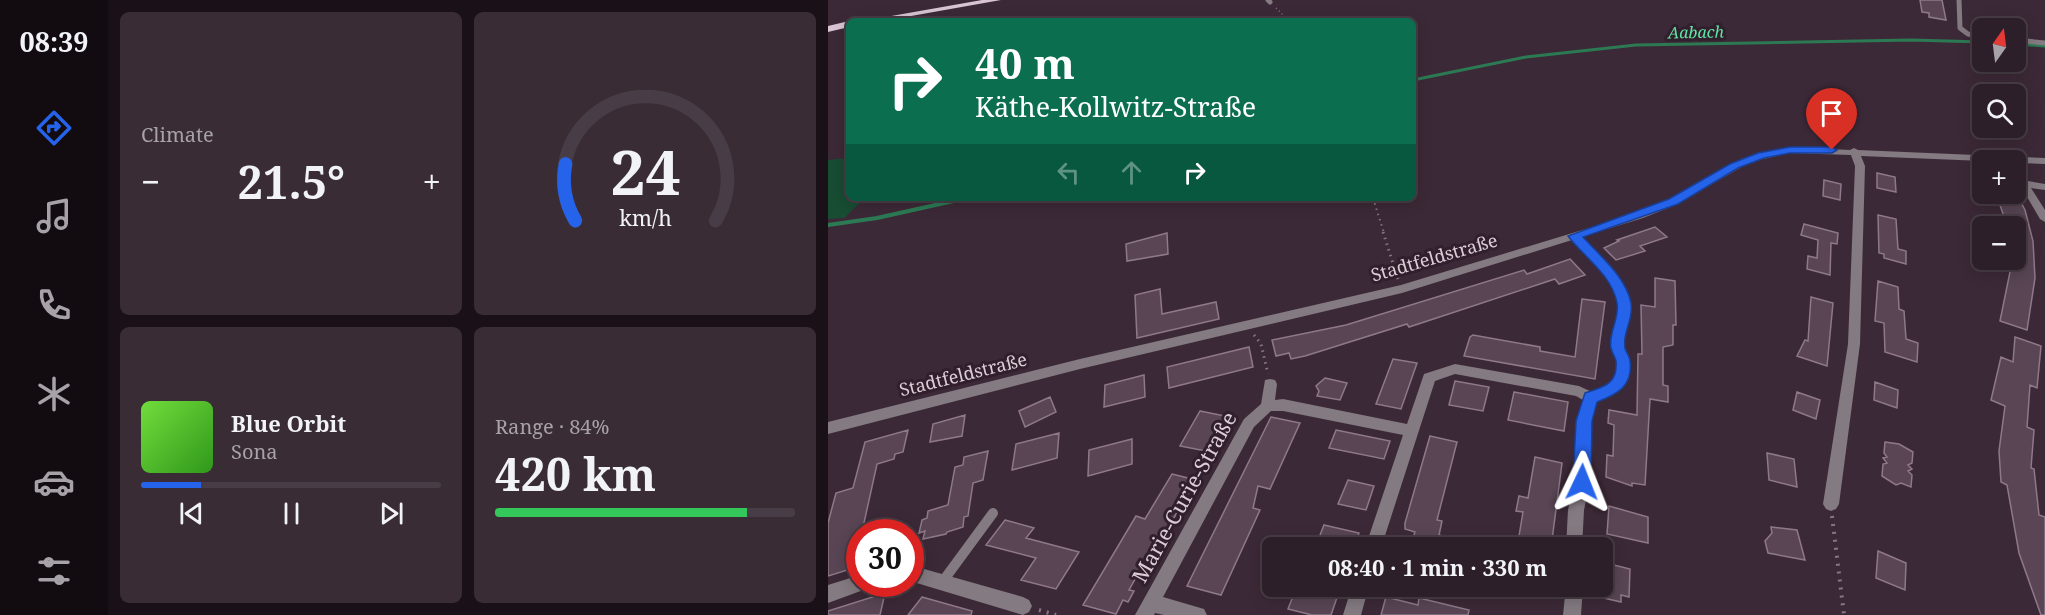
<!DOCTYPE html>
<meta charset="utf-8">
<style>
:root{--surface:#2d1f29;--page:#392c35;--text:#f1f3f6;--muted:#a7a2a8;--line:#483d46;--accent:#2563eb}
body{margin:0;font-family:"Noto Serif",serif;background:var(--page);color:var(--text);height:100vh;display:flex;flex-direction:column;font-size:22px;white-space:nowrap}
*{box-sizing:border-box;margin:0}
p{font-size:20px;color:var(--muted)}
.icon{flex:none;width:33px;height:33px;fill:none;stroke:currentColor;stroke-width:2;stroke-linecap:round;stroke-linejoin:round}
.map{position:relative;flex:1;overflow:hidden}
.sheet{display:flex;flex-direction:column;gap:12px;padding:12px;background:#191117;width:720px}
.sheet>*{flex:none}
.banner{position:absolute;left:18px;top:18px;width:570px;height:183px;border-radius:9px;box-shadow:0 3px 15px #0003,0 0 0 2px var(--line);background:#0b6e4f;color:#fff;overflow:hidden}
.needle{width:39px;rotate:14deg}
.tools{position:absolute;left:1144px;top:18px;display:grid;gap:12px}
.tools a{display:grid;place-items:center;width:54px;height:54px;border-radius:9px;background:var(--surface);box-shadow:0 3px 15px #0003,0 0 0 2px var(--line);font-size:30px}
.speed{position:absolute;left:18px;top:519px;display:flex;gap:12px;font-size:30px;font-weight:700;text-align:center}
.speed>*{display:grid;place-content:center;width:78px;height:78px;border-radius:50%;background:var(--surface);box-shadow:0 3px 15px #0003,0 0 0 2px var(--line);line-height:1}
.speed .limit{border:9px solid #d22;background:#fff;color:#111}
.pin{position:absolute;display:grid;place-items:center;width:51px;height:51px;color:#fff;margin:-62px -26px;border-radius:50% 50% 50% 0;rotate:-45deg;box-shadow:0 0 6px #0007}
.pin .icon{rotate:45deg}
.me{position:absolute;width:66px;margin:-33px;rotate:2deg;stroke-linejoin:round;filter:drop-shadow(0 0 4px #0008)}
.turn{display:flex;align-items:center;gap:21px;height:126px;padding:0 30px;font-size:27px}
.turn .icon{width:78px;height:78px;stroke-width:2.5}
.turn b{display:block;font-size:42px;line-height:51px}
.lanes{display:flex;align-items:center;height:57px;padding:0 30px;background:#0003;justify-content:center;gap:30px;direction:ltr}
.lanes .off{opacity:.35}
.big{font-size:45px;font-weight:700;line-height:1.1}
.sheet .widget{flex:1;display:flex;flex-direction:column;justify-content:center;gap:9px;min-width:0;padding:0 21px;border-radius:9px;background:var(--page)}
.sheet .dial{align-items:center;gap:0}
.dial svg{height:156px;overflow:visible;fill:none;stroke:var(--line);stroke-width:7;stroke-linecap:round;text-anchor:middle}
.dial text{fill:var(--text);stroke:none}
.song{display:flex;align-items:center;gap:18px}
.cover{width:72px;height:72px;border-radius:9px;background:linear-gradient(135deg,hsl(100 70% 55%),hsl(110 70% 35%))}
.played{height:6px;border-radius:3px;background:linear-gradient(90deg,var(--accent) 20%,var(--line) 20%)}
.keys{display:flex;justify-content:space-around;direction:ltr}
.heat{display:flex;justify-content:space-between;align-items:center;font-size:33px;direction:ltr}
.charge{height:9px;border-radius:4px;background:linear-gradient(90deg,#34c759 84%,var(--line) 0)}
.sheet .tiles{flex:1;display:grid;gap:12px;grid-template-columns:repeat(2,1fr)}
.trip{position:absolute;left:434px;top:537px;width:351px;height:60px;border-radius:9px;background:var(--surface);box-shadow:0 3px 15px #0003,0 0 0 2px var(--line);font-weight:700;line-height:60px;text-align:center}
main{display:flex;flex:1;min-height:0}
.dock{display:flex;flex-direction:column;width:108px;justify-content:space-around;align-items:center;background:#120c10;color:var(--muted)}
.dock .icon{width:42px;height:42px}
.dock .selected{color:var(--accent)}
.dock b{font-size:27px;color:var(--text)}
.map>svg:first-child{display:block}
</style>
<main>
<nav class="dock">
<b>08:39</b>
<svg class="icon selected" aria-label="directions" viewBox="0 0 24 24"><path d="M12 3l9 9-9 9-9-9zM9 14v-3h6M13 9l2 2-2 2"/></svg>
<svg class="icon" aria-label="music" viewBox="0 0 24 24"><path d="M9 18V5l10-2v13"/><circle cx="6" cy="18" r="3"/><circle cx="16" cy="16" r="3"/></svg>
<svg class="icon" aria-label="phone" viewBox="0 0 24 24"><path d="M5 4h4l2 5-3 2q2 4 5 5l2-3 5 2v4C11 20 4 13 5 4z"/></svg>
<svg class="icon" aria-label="climate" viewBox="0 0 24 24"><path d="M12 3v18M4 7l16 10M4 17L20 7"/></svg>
<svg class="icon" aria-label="car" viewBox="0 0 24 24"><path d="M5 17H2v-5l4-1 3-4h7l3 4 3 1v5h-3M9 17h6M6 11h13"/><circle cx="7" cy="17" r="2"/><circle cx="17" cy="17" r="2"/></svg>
<svg class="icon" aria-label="filters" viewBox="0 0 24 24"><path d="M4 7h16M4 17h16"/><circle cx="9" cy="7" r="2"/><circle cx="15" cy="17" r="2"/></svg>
</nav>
<section class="sheet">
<div class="tiles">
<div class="widget"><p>Climate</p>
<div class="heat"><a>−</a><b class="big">21.5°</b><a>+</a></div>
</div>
<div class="widget dial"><svg viewBox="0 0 100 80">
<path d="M14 69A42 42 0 1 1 86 69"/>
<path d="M14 69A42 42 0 0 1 9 40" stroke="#2563eb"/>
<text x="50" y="56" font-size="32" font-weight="700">24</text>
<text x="50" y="72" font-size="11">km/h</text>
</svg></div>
<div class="widget">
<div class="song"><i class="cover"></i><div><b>Blue Orbit</b><p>Sona</p></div></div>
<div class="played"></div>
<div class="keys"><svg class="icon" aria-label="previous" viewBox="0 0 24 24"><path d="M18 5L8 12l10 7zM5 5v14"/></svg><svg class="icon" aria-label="pause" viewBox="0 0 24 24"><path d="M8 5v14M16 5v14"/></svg><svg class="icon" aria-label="next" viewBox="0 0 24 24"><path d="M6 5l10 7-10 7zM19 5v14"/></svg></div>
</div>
<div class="widget"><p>Range · 84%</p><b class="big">420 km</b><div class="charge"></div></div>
</div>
</section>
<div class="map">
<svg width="1217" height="615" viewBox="0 0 1217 615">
<rect width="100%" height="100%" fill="#3c2937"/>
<path fill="#184c33" d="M 21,158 L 21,198 L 37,198 L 16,218 L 0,219 L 0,160 Z"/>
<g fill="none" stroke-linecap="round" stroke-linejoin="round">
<path stroke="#2c7a54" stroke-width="3" d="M 1188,44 L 1217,46
M 585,80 L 698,57 L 808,45 L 1083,40 L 1155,42"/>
<path stroke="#2c7a54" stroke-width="4" d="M 0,225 L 49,218 L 139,198"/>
</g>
<path fill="#594554" stroke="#8f7989" stroke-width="1.5" d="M 1092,0 L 1114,0 L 1118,20 L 1101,17 L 1101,13 L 1094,12 Z
M 1049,173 L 1067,177 L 1068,192 L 1049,188 Z
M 996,180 L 1013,184 L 1012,200 L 995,196 Z
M 1168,194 L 1190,197 L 1197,210 L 1205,241 L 1207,278 L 1199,330 L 1172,321 L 1182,272 L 1182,260 L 1188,260 L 1188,226 L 1179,225 Z
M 1050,215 L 1068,219 L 1070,249 L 1078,251 L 1078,264 L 1056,258 L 1056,254 L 1051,253 Z
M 976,224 L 1010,233 L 1009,244 L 1003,243 L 1002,275 L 979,269 L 980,256 L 989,258 L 990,240 L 973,235 Z
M 827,227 L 839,237 L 812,246 L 817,251 L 788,260 L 776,248 L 791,241 L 789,240 Z
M 339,233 L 340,254 L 299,261 L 298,244 Z
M 742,259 L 757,275 L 731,284 L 727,279 L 581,327 L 579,324 L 477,356 L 463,359 L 461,353 L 448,356 L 444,340 L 518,325 L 696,270 L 699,274 Z
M 827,278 L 847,281 L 848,325 L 845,325 L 845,345 L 835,347 L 835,385 L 840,386 L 840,402 L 822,399 L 817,485 L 804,483 L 804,486 L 778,477 L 779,455 L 785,456 L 786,425 L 780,423 L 781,410 L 809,415 L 810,354 L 814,354 L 813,305 L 827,307 Z
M 1050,281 L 1070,287 L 1071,309 L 1076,311 L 1078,339 L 1090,343 L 1089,362 L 1057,352 L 1056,323 L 1047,321 Z
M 332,289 L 334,314 L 388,302 L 391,319 L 309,338 L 307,295 Z
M 983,297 L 1005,303 L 999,366 L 969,356 L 977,340 L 980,341 Z
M 754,299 L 777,302 L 767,379 L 636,356 L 642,337 L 645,335 L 712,347 L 712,351 L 747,357 Z
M 1187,337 L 1213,346 L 1209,388 L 1202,385 L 1199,427 L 1206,430 L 1203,468 L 1206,469 L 1211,515 L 1217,517 L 1217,615 L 1213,615 L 1191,553 L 1179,485 L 1173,482 L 1171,451 L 1177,406 L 1163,400 L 1173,357 L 1185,362 Z
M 421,347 L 425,367 L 341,388 L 339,367 Z
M 565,359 L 589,363 L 573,409 L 548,404 Z
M 316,375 L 317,397 L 276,407 L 277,385 Z
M 497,378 L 519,383 L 512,400 L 489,396 L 491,391 L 488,386 Z
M 627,381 L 661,387 L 655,411 L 621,405 Z
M 1047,382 L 1070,390 L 1069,408 L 1046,400 Z
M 686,392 L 740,402 L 736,431 L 680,420 Z
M 969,392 L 992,400 L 988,419 L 965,410 Z
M 222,397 L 228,412 L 197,427 L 191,411 Z
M 372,411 L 402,417 L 383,452 L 352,446 Z
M 137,415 L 134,436 L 102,442 L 105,424 Z
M 443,417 L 472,423 L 442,489 L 430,486 L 425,508 L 432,510 L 393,595 L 359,586 Z
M 80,430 L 75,452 L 67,454 L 66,459 L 49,464 L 34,532 L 32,532 L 26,568 L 0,576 L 0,523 L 8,493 L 25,488 L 37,442 Z
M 508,430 L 562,441 L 556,459 L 501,448 Z
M 231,433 L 229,458 L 184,470 L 188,444 Z
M 602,436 L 629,442 L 609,520 L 614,521 L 611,535 L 615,536 L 613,548 L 590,548 L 582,546 L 587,532 L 577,529 L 577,523 Z
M 304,439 L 304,464 L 260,476 L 261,450 Z
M 1057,442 L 1071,444 L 1085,452 L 1084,463 L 1080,465 L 1084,469 L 1080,471 L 1084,475 L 1083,487 L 1073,483 L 1068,485 L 1054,476 L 1055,464 L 1059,463 L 1055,458 L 1059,457 L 1056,453 Z
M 160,451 L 155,480 L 145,483 L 140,516 L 136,517 L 135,527 L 119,532 L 118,534 L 95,539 L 97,531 L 91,533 L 94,520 L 99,518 L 100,511 L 120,505 L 127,467 L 135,465 L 136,457 Z
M 939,453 L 966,459 L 969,487 L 941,480 Z
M 707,457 L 734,463 L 723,548 L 689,548 L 695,512 L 688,511 L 691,496 L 700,498 Z
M 344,474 L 368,480 L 322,559 L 319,558 L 301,590 L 306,591 L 300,602 L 295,600 L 288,614 L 255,605 L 308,516 L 317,519 Z
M 520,480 L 546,486 L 538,510 L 510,504 Z
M 781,506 L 820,517 L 820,543 L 779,534 Z
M 177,520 L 206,528 L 198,538 L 251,552 L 228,589 L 193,580 L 208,558 L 158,545 Z
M 496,525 L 531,533 L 526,548 L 487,548 Z
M 943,527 L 969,530 L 977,560 L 940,553 L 937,541 L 944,533 Z
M 1050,551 L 1078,563 L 1077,590 L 1048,578 Z
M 774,562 L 802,569 L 801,597 L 793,595 L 793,602 L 776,598 L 774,593 Z
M 469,586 L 513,586 L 503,615 L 484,615 L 460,609 Z
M 57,593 L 52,615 L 0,615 L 0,611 Z
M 94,597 L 144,611 L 143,615 L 80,615 Z
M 558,597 L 590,605 L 591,598 L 641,610 L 640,615 L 553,615 Z"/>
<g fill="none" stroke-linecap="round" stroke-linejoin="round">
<path stroke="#867682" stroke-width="1.5" stroke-dasharray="1 3" stroke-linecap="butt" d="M 448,8 L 461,21"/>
<path stroke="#867682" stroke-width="2" stroke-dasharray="1.5 4" stroke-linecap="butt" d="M 545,198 L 556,233"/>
<path stroke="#867682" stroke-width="3" stroke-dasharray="1.5 4.5" stroke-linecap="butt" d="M 555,232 L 570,279
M 426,335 L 433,344 L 440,374"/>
<path stroke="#867682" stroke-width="4" stroke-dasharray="2 6" stroke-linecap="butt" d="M 1004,516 L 1016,615
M 211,610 L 228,615"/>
<path stroke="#847a81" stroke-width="5" d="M 440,0 L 442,2
M 1131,0 L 1132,28 L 1140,34 L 1155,37
M 1188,40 L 1217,43"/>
<path stroke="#847a81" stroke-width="10" d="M 115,581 L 165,513"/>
<path fill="#847a81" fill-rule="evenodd" d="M 962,147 L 1022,150 L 1026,148 L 1030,150 L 1217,158 L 1217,164 L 1188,163 L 1188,160 L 1155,161 L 1033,156 L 1037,166 L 1032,344 L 1011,504 L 1008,509 L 1003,511 L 998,509 L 995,504 L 1020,344 L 1027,166 L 1023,155 L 962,153 L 922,162 L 850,204 L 815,218 L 753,237 C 773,257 802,278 802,308 C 802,321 795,333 796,345 C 797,350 800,353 801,358 C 808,382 787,395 769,402 L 763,421 L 762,482 L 756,510 L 754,548 L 738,548 L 740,510 L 746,482 L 749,421 L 755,400 L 748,396 L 627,374 L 607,381 L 553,548 L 537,548 L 575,435 L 455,411 L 443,411 L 426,427 L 335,597 L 376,609 L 379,615 L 336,615 L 327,613 L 326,615 L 307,615 L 416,419 L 433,404 L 437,380 L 442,379 L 447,380 L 449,384 L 447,400 L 455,399 L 579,424 L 596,374 L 627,364 L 751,386 L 764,392 C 779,386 793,377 788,358 C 787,353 784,350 783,345 C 783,332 790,321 790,308 C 790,279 763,259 744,240 L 574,293 L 252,369 L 0,434 L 0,422 L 252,359 L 573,285 L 807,214 L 842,200 L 916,158 Z
M 1188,167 L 1191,168 L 1200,181 L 1217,184 L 1217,190 L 1203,188 L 1217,210 L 1217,222 L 1212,219 L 1188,178 Z
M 82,565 L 195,597 L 201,600 L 204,606 L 201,612 L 195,615 L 82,581 Z
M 32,575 L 32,584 L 40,584 L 38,589 L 0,603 L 0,585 Z
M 524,586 L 541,586 L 533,615 L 515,615 Z
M 738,586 L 755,586 L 753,615 L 735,615 Z"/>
<path fill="#d8c4d3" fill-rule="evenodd" d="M 154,0 L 173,0 L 55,21 L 35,21 Z
M 21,21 L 21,27 L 0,32 L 0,26 Z"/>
</g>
<path fill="#2563eb" stroke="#184099" stroke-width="1.5" d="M 962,147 L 1004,147 L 1009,150 L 1004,153 L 962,153 L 936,158 L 910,168 L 850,204 L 755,237 C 772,256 798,277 803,303 C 806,319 794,333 797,348 C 798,353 802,356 802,361 C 805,386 790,394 769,402 L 764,421 L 763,482 L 760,488 L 754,490 L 748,488 L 745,482 L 748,421 L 757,393 C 776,387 790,384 788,361 C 787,356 784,353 783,348 C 780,333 792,318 789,303 C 784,275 756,257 740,236 L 841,199 L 902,164 L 930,153 Z"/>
<g text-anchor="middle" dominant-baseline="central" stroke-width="6" stroke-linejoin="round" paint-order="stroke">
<g font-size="16" font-style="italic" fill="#5ee5a3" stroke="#311f2d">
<text transform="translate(868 32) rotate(-1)">Aabach</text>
</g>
<g font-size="18" fill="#dacdd6" stroke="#311f2d">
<text transform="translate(606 257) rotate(-16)">Stadtfeldstraße</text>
<text transform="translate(135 374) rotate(-14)">Stadtfeldstraße</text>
</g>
<g font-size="21" fill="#dacdd6" stroke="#311f2d">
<text transform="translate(356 497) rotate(-61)">Marie-Curie-Straße</text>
</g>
</g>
</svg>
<div class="tools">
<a><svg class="needle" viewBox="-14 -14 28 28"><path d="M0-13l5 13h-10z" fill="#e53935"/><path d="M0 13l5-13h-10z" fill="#a7a2a8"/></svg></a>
<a><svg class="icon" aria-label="search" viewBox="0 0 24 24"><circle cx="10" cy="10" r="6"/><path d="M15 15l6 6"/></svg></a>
<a>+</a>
<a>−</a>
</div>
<div class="speed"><div class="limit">30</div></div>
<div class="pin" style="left:1004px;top:150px;background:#d93025"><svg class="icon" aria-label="arrive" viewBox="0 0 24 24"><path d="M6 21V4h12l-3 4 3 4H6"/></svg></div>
<svg class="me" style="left:754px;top:482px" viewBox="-20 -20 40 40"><path d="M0-17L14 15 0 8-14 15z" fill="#2563eb" stroke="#fff" stroke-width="4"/></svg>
<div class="trip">08:40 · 1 min · 330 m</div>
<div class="banner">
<div class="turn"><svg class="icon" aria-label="right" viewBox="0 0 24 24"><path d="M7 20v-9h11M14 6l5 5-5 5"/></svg><div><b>40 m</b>Käthe-Kollwitz-Straße</div></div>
<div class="lanes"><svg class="icon off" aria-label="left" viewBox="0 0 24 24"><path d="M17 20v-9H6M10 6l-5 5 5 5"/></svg><svg class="icon off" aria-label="ahead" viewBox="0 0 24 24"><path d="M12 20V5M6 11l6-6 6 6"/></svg><svg class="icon" aria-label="right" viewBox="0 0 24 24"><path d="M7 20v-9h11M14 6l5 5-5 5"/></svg></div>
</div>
</div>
</main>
